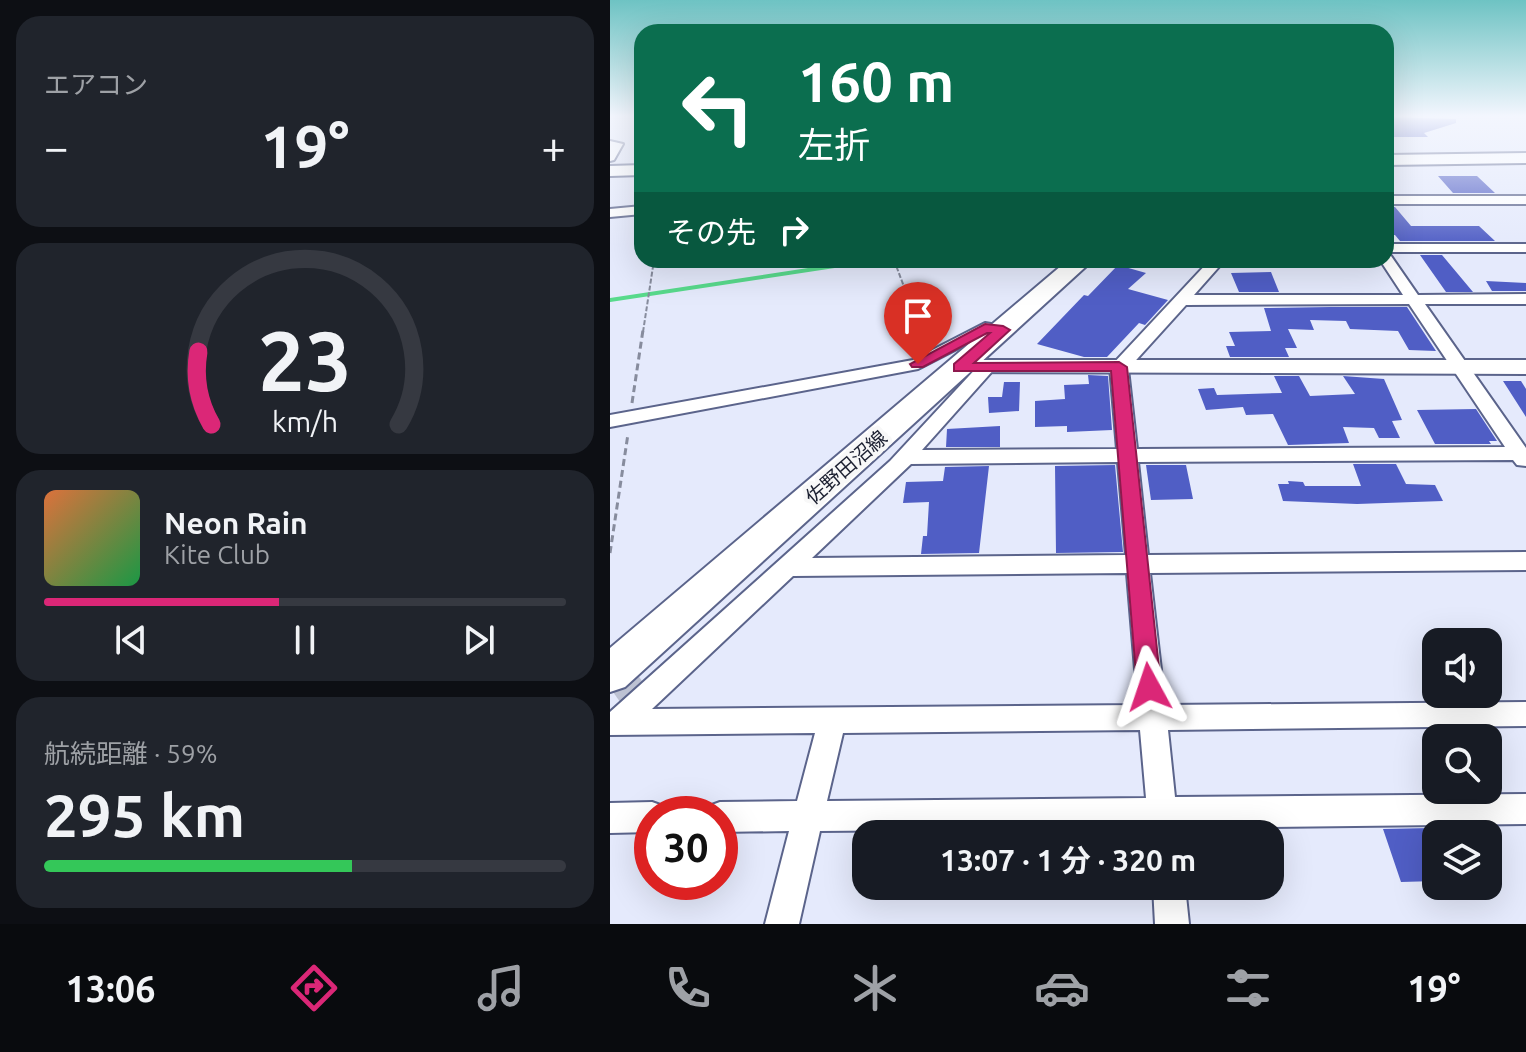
<!DOCTYPE html>
<html lang="ja">
<meta charset="utf-8">
<style>
:root{--surface:#171b24;--page:#20242c;--text:#f1f3f6;--muted:#9ea1a6;--line:#363941;--accent:#db2777}
body{margin:0;font-family:Ubuntu,"Noto Sans JP",sans-serif;background:var(--page);color:var(--text);height:100vh;display:flex;flex-direction:column;font-size:30px;white-space:nowrap}
*{box-sizing:border-box;margin:0}
p{font-size:26px;color:var(--muted)}
.icon{flex:none;width:44px;height:44px;fill:none;stroke:currentColor;stroke-width:2;stroke-linecap:round;stroke-linejoin:round}
.map{position:relative;flex:1;overflow:hidden}
.details{display:flex;flex-direction:column;gap:16px;padding:16px;background:#0d0f14;width:610px}
.details>*{flex:none}
.top-card{position:absolute;left:24px;top:24px;width:760px;height:244px;border-radius:24px;box-shadow:0 8px 32px #0002;background:#0b6e4f;color:#fff;overflow:hidden}
.controls{position:absolute;left:812px;top:628px;display:grid;gap:16px}
.controls a{display:grid;place-items:center;width:80px;height:80px;border-radius:16px;background:var(--surface);box-shadow:0 8px 32px #0002;font-size:40px}
.speed{position:absolute;left:24px;top:796px;display:flex;gap:16px;font-size:40px;font-weight:700;text-align:center}
.speed>*{display:grid;place-content:center;width:104px;height:104px;border-radius:50%;background:var(--surface);box-shadow:0 8px 32px #0002;line-height:1}
.speed .limit{border:12px solid #d22;background:#fff;color:#111}
.pin{position:absolute;display:grid;place-items:center;width:68px;height:68px;color:#fff;margin:-82px -34px;border-radius:50% 50% 50% 0;rotate:-45deg;box-shadow:0 0 8px #0007}
.pin .icon{rotate:45deg}
.me{position:absolute;width:88px;margin:-44px;rotate:355deg;stroke-linejoin:round;filter:drop-shadow(0 0 6px #0008)}
.turn{display:flex;align-items:center;gap:28px;height:168px;padding:0 32px;font-size:36px}
.turn .icon{width:104px;height:104px;stroke-width:2.5}
.turn b{display:block;font-size:56px;line-height:68px}
.then{display:flex;align-items:center;height:76px;padding:0 32px;background:#0003;gap:16px;font-size:30px}
.big{font-size:60px;font-weight:700;line-height:1.1}
.details .card{flex:1;display:flex;flex-direction:column;justify-content:center;gap:12px;min-width:0;padding:0 28px;border-radius:24px;background:var(--page)}
.details .dial{align-items:center;gap:0}
.dial svg{height:208px;overflow:visible;fill:none;stroke:var(--line);stroke-width:7;stroke-linecap:round;text-anchor:middle}
.dial text{fill:var(--text);stroke:none}
.song{display:flex;align-items:center;gap:24px}
.cover{width:96px;height:96px;border-radius:12px;background:linear-gradient(135deg,hsl(20 70% 55%),hsl(140 70% 35%))}
.played{height:8px;border-radius:4px;background:linear-gradient(90deg,var(--accent) 45%,var(--line) 45%)}
.keys{display:flex;justify-content:space-around;direction:ltr}
.heat{display:flex;justify-content:space-between;align-items:center;font-size:44px;direction:ltr}
.charge{height:12px;border-radius:6px;background:linear-gradient(90deg,#34c759 59%,var(--line) 0)}
.trip{position:absolute;left:242px;top:820px;width:432px;height:80px;border-radius:24px;background:var(--surface);box-shadow:0 8px 32px #0002;font-weight:700;line-height:80px;text-align:center}
.tabs{display:flex;height:128px;justify-content:space-around;align-items:center;background:#090b0e;color:var(--muted)}
.tabs .icon{width:56px;height:56px}
.tabs .active{color:var(--accent)}
.tabs b{font-size:36px;color:var(--text)}
main{display:flex;flex:1;min-height:0}
.map>svg:first-child{display:block}
</style>
<main>
<section class="details">
<div class="card"><p>エアコン</p>
<div class="heat"><a>−</a><b class="big">19°</b><a>+</a></div>
</div>
<div class="card dial"><svg viewBox="0 0 100 80">
<path d="M14 69A42 42 0 1 1 86 69"/>
<path d="M14 69A42 42 0 0 1 9 41" stroke="#db2777"/>
<text x="50" y="56" font-size="32" font-weight="700">23</text>
<text x="50" y="72" font-size="11">km/h</text>
</svg></div>
<div class="card">
<div class="song"><i class="cover"></i><div><b>Neon Rain</b><p>Kite Club</p></div></div>
<div class="played"></div>
<div class="keys"><svg class="icon" aria-label="previous" viewBox="0 0 24 24"><path d="M18 5L8 12l10 7zM5 5v14"/></svg><svg class="icon" aria-label="pause" viewBox="0 0 24 24"><path d="M8 5v14M16 5v14"/></svg><svg class="icon" aria-label="next" viewBox="0 0 24 24"><path d="M6 5l10 7-10 7zM19 5v14"/></svg></div>
</div>
<div class="card"><p>航続距離 · 59%</p><b class="big">295 km</b><div class="charge"></div></div>
</section>
<div class="map">
<svg width="916" height="924" viewBox="0 0 916 924">
<rect width="100%" height="100%" fill="#e5eafc"/>
<g fill="none" stroke-linecap="round" stroke-linejoin="round">
<path stroke="#58da8c" stroke-width="4" d="M 0,300 L 264,260"/>
</g>
<path fill="#505ec5" d="M 776,117 L 846,119 L 846,123 L 814,133 L 818,137 L 776,137 Z
M 828,176 L 867,176 L 885,193 L 843,193 Z
M 776,207 L 785,207 L 801,226 L 869,226 L 885,241 L 790,241 L 785,235 L 776,235 Z
M 810,255 L 832,255 L 863,292 L 836,292 Z
M 508,265 L 536,273 L 518,289 L 558,300 L 535,325 L 529,323 L 497,357 L 474,357 L 427,344 L 474,295 L 478,296 Z
M 661,272 L 669,292 L 629,292 L 621,273 Z
M 876,281 L 916,283 L 916,291 L 882,291 Z
M 720,307 L 797,307 L 826,351 L 799,350 L 788,331 L 740,329 L 736,321 L 700,320 L 704,330 L 678,329 L 687,348 L 675,348 L 679,357 L 620,357 L 616,346 L 625,346 L 619,332 L 661,331 L 654,308 Z
M 478,375 L 498,376 L 502,430 L 457,432 L 457,426 L 425,427 L 425,401 L 455,399 L 454,385 L 479,384 Z
M 664,376 L 689,376 L 700,396 L 745,394 L 733,376 L 774,379 L 792,420 L 782,421 L 790,438 L 769,438 L 764,428 L 733,427 L 739,443 L 678,445 L 663,414 L 636,415 L 633,407 L 596,410 L 588,389 L 604,388 L 607,395 L 672,393 Z
M 893,381 L 911,381 L 916,389 L 916,417 Z
M 394,382 L 410,382 L 409,411 L 379,413 L 378,397 L 392,397 Z
M 866,409 L 887,441 L 879,441 L 881,444 L 825,444 L 807,410 Z
M 390,426 L 390,447 L 336,447 L 337,429 Z
M 743,464 L 786,464 L 796,484 L 825,485 L 833,501 L 747,504 L 673,501 L 668,484 L 679,484 L 678,481 L 693,482 L 695,486 L 751,486 Z
M 505,465 L 513,552 L 446,553 L 445,466 Z
M 536,465 L 576,465 L 583,499 L 541,500 Z
M 379,466 L 369,553 L 311,554 L 313,536 L 317,536 L 319,502 L 293,503 L 296,482 L 333,481 L 335,467 Z
M 820,828 L 826,845 L 826,881 L 791,882 L 773,829 Z"/>
<g fill="none" stroke-linecap="round" stroke-linejoin="round">
<path stroke="#bdc2d3" stroke-width="23" stroke-dasharray="23 12" stroke-linecap="butt" d="M 0,662 L 11,678"/>
<path stroke="#bdc2d3" stroke-width="30" stroke-dasharray="30 15" stroke-linecap="butt" d="M 10,676 L 25,697"/>
<defs>
<path id="minor" d="M 0,141 L 13,144 L 4,160 L 0,161 Z
M 776,196 L 916,196 L 916,204 L 776,204 Z
M 32,206 L 32,214 L 0,217 L 0,209 Z
M 776,244 L 916,244 L 916,252 L 776,252 Z
M 776,255 L 781,256 L 808,295 L 916,294 L 916,304 L 815,304 L 916,448 L 916,466 L 907,465 L 903,460 L 528,462 L 538,555 L 916,552 L 916,570 L 540,573 L 555,705 L 916,702 L 916,726 L 558,730 L 565,797 L 916,794 L 916,824 L 569,828 L 569,834 L 539,834 L 538,828 L 210,831 L 189,924 L 155,924 L 179,831 L 110,832 L 110,814 L 96,814 L 99,806 L 110,802 L 187,801 L 205,733 L 0,735 L 0,712 L 280,461 L 371,363 L 383,363 L 386,367 L 312,450 L 507,449 L 500,367 L 600,260 L 615,260 L 584,295 L 793,295 L 770,260 L 776,260 ZM 799,304 L 895,447 L 527,449 L 518,369 L 576,305 ZM 508,462 L 516,555 L 202,558 L 301,464 ZM 517,573 L 528,705 L 42,709 L 183,576 ZM 530,730 L 536,798 L 217,801 L 233,733 Z
M 375,323 L 399,327 L 401,330 L 393,335 L 378,333 L 308,369 L 0,427 L 0,415 L 303,360 Z
M 42,802 L 53,806 L 56,814 L 42,814 L 42,832 L 0,833 L 0,803 Z
M 543,886 L 575,886 L 579,924 L 545,924 Z"/>
<path id="tertiary" d="M 350,360 L 916,360 L 916,374 L 342,372 L 339,367 L 342,362 Z"/>
<path id="secondary" d="M 32,165 L 32,175 L 0,176 L 0,166 Z"/>
<path id="primary" d="M 916,153 L 916,163 L 776,165 L 776,155 Z
M 458,260 L 483,260 L 15,687 L 0,692 L 0,648 Z"/>
</defs>
<use href="#minor" stroke="#5b648b" stroke-width="4"/>
<use href="#tertiary" stroke="#5b648b" stroke-width="4"/>
<use href="#secondary" stroke="#5b648b" stroke-width="4"/>
<use href="#primary" stroke="#5b648b" stroke-width="4"/>
<path stroke="#878c9d" stroke-width="2" stroke-dasharray="5 2" stroke-linecap="butt" d="M 284,260 L 311,332
M 33,332 L 44,260"/>
<path stroke="#878c9d" stroke-width="3" stroke-dasharray="7 4" stroke-linecap="butt" d="M 310,330 L 315,343
M 22,403 L 33,330
M 0,553 L 18,434"/>
<use href="#minor" fill="#fff" fill-rule="evenodd"/>
<use href="#tertiary" fill="#fff" fill-rule="evenodd"/>
<use href="#secondary" fill="#fff" fill-rule="evenodd"/>
<use href="#primary" fill="#fff" fill-rule="evenodd"/>
</g>
<linearGradient id="sky" x2="0" y2="1"><stop stop-color="#6ec3c3"/><stop offset="0.47" stop-color="#f3f6fe"/><stop offset="1" stop-color="#f3f6fe" stop-opacity="0"/></linearGradient>
<rect width="916" height="247" fill="url(#sky)"/>
<path fill="#db2777" stroke="#8e194d" stroke-width="2" d="M 375,324 L 393,326 L 400,330 L 364,363 L 509,362 L 517,367 L 551,687 L 548,695 L 539,698 L 531,695 L 527,687 L 501,371 L 344,371 L 344,364 L 380,333 L 377,333 L 313,367 L 302,367 L 300,364 Z"/>
<g text-anchor="middle" dominant-baseline="central" stroke-width="8" stroke-linejoin="round" paint-order="stroke">
<g font-size="20" fill="#1c2031" stroke="#f8f8f8">
<text transform="translate(236 467) rotate(-41)">佐野田沼線</text>
</g>
</g>
</svg>
<div class="controls">
<a><svg class="icon" aria-label="sound" viewBox="0 0 24 24"><path d="M4 9h4l5-4v14l-5-4H4zM17 9q2 3 0 6"/></svg></a>
<a><svg class="icon" aria-label="search" viewBox="0 0 24 24"><circle cx="10" cy="10" r="6"/><path d="M15 15l6 6"/></svg></a>
<a><svg class="icon" aria-label="layers" viewBox="0 0 24 24"><path d="M12 4l9 5-9 5-9-5zM3 14l9 5 9-5"/></svg></a>
</div>
<div class="speed"><div class="limit">30</div></div>
<div class="pin" style="left:308px;top:364px;background:#d93025"><svg class="icon" aria-label="arrive" viewBox="0 0 24 24"><path d="M6 21V4h12l-3 4 3 4H6"/></svg></div>
<svg class="me" style="left:539px;top:687px" viewBox="-20 -20 40 40"><path d="M0-17L14 15 0 8-14 15z" fill="#db2777" stroke="#fff" stroke-width="4"/></svg>
<div class="trip">13:07 · 1 分 · 320 m</div>
<div class="top-card">
<div class="turn"><svg class="icon" aria-label="left" viewBox="0 0 24 24"><path d="M17 20v-9H6M10 6l-5 5 5 5"/></svg><div><b>160 m</b>左折</div></div>
<div class="then">その先<svg class="icon" aria-label="right" viewBox="0 0 24 24"><path d="M7 20v-9h11M14 6l5 5-5 5"/></svg></div>
</div>
</div>
</main>
<nav class="tabs">
<b>13:06</b>
<svg class="icon active" aria-label="directions" viewBox="0 0 24 24"><path d="M12 3l9 9-9 9-9-9zM9 14v-3h6M13 9l2 2-2 2"/></svg>
<svg class="icon" aria-label="music" viewBox="0 0 24 24"><path d="M9 18V5l10-2v13"/><circle cx="6" cy="18" r="3"/><circle cx="16" cy="16" r="3"/></svg>
<svg class="icon" aria-label="phone" viewBox="0 0 24 24"><path d="M5 4h4l2 5-3 2q2 4 5 5l2-3 5 2v4C11 20 4 13 5 4z"/></svg>
<svg class="icon" aria-label="climate" viewBox="0 0 24 24"><path d="M12 3v18M4 7l16 10M4 17L20 7"/></svg>
<svg class="icon" aria-label="car" viewBox="0 0 24 24"><path d="M5 17H2v-5l4-1 3-4h7l3 4 3 1v5h-3M9 17h6M6 11h13"/><circle cx="7" cy="17" r="2"/><circle cx="17" cy="17" r="2"/></svg>
<svg class="icon" aria-label="filters" viewBox="0 0 24 24"><path d="M4 7h16M4 17h16"/><circle cx="9" cy="7" r="2"/><circle cx="15" cy="17" r="2"/></svg>
<b>19°</b>
</nav>
